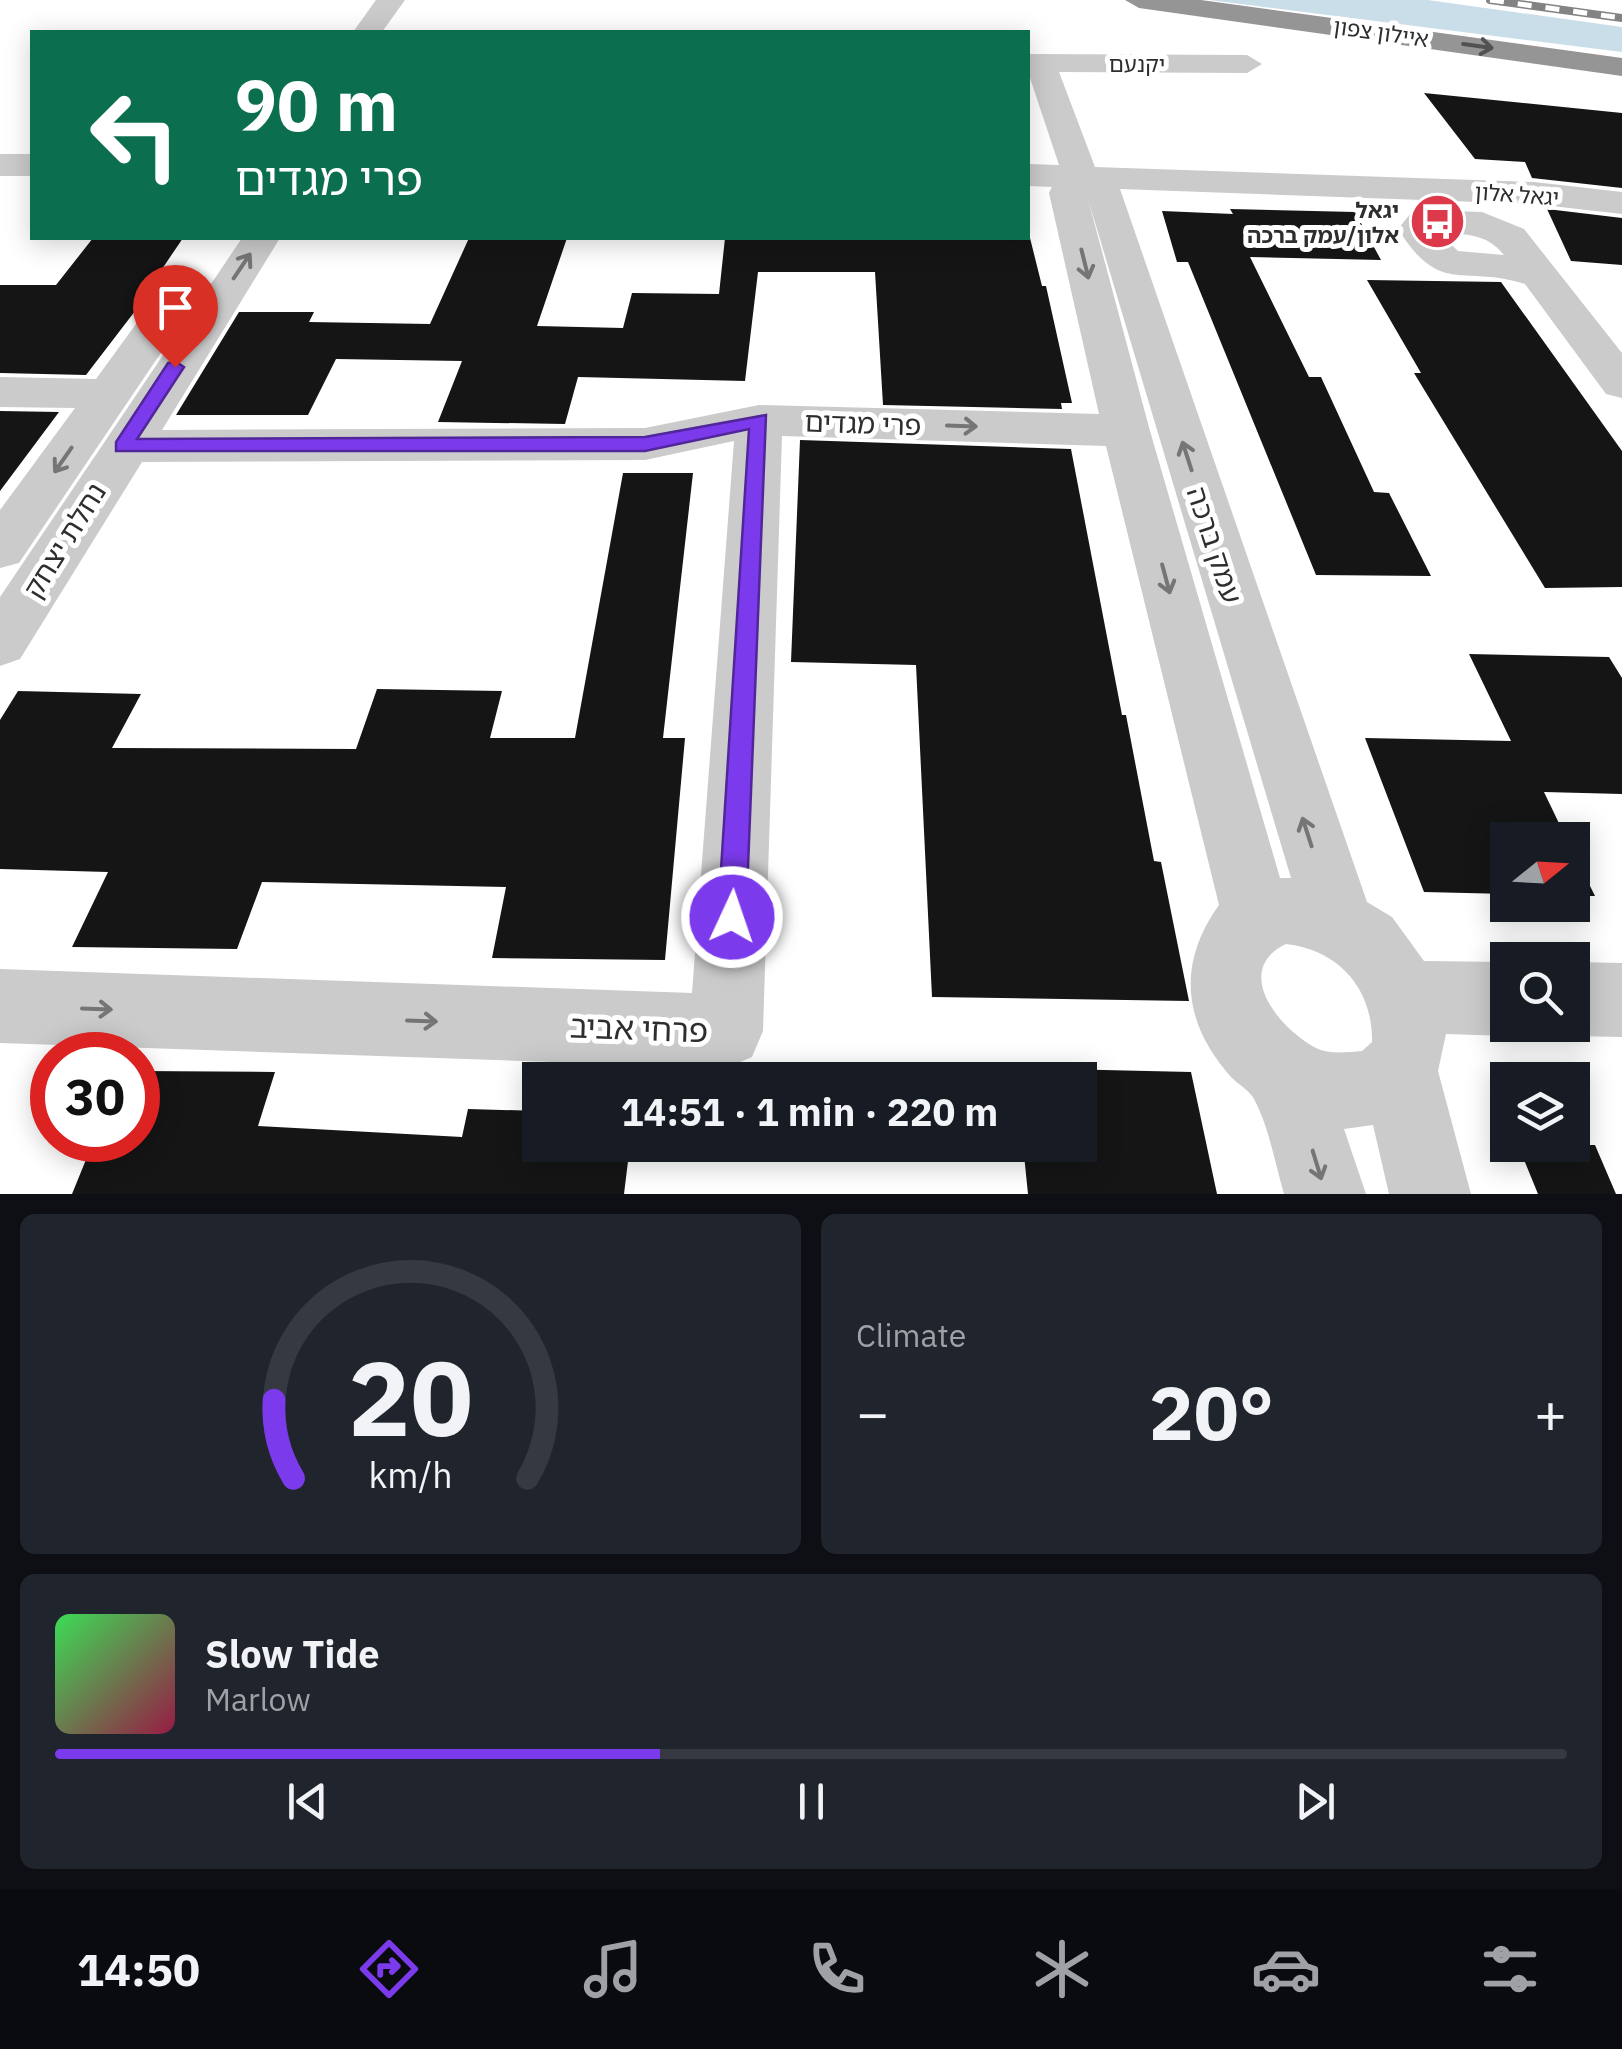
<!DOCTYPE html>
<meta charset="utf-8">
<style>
:root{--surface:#171b24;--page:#20242c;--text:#f1f3f6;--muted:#9ea1a6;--line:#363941;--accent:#7c3aed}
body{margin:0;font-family:"IBM Plex Sans","Noto Sans Hebrew",sans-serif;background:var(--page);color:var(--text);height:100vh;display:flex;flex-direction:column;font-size:38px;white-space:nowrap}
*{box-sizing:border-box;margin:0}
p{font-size:32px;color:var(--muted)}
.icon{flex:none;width:55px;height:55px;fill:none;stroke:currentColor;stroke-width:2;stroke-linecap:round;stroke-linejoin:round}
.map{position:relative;height:1194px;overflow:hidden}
.details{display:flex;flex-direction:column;gap:20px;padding:20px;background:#0d0f14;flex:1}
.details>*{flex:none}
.guide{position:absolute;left:30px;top:30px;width:1000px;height:210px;border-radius:0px;box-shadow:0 5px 25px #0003;background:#0b6e4f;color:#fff;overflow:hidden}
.needle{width:65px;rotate:72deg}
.controls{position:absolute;left:1490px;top:822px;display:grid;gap:20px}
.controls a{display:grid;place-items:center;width:100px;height:100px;border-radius:0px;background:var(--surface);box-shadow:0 5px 25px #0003;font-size:50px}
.speed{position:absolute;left:30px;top:1032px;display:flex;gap:20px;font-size:50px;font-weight:700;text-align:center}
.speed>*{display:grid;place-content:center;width:130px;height:130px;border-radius:50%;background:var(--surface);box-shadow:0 5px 25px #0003;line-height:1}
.speed .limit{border:15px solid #d22;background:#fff;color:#111}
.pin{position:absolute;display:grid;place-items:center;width:85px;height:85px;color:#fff;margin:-102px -42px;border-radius:50% 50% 50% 0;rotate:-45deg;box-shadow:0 0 10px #0007}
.pin .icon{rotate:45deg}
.me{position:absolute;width:110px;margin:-55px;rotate:3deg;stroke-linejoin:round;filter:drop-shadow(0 0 8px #0008)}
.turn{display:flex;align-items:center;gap:35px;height:210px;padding:0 40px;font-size:45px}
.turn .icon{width:130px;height:130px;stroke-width:2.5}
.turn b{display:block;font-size:70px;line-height:85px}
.big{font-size:75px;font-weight:700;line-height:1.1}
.details .card{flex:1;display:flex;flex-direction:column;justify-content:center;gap:15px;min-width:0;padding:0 35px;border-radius:15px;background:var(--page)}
.details .dial{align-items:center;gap:0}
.dial svg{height:260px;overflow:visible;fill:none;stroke:var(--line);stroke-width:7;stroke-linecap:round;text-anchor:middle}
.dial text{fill:var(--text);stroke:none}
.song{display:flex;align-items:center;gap:30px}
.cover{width:120px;height:120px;border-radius:15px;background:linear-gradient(135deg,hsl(130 70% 55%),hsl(340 70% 35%))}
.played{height:10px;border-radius:5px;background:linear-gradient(90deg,var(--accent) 40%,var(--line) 40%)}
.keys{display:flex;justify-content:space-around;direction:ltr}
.heat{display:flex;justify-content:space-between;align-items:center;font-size:55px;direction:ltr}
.details .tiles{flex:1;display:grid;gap:20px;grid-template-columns:1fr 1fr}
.card:last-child{grid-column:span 2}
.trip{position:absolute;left:522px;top:1062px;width:575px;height:100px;border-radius:0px;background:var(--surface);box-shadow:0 5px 25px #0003;font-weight:700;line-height:100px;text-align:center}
.tab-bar{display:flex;height:160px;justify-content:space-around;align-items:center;background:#090b0e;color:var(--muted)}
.tab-bar .icon{width:70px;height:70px}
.tab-bar .on{color:var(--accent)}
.tab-bar b{font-size:45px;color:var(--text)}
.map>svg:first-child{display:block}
</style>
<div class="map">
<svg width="1622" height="1194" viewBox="0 0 1622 1194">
<rect width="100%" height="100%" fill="#fff"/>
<path fill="#cadeea" d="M 1209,0 L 1428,0 L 1622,27 L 1622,52 Z"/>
<path fill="#151515" d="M 1424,93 L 1622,113 L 1622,188 L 1532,178 L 1525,162 L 1475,159 Z
M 1230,209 L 1355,212 L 1381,260 L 1250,257 L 1309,377 L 1321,377 L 1374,492 L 1389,493 L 1431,576 L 1316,575 L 1188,262 L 1177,262 L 1162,211 L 1233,214 Z
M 1547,209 L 1622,218 L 1622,265 L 1571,261 Z
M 93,238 L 183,238 L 160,272 L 165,272 L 86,375 L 0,373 L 0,285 L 56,285 Z
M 469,238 L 567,238 L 537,326 L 623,328 L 632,293 L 719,294 L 725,238 L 1030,238 L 1042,286 L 1046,286 L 1072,403 L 1061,403 L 1062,409 L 883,405 L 875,272 L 758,272 L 745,381 L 578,377 L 565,424 L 438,422 L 462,361 L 336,359 L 308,415 L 176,415 L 239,312 L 314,312 L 309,322 L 430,324 Z
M 1367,280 L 1501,282 L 1622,451 L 1622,587 L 1545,588 L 1414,373 L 1421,373 Z
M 0,411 L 59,412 L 0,491 Z
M 800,440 L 1071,449 L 1122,715 L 1126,715 L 1154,861 L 1161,862 L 1189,1001 L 932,997 L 916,665 L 791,662 Z
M 623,473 L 693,473 L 663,738 L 685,738 L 665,960 L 492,958 L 506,887 L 262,882 L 237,949 L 72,947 L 108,872 L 0,869 L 0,720 L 18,691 L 141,694 L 112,748 L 356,749 L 377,689 L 502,691 L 490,738 L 575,738 Z
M 1469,654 L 1609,657 L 1622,678 L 1622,794 L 1544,792 L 1567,840 L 1508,840 L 1508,894 L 1424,892 L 1365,738 L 1511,741 Z
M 1572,850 L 1595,896 L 1572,896 Z
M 1015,1068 L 1191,1072 L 1217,1194 L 1028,1194 L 1023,1145 L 1080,1145 L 1080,1080 L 1016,1080 Z
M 138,1071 L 275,1072 L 258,1126 L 462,1137 L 468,1109 L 540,1111 L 540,1145 L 630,1145 L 624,1194 L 72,1194 L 94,1140 L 138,1140 Z
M 1518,1145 L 1595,1145 L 1616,1194 L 1538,1194 Z"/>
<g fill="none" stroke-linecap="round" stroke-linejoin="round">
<path fill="#cbcbcb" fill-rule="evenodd" d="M 376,0 L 405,0 L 382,32 L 353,32 Z
M 1028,54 L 1247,55 L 1262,64 L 1247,73 L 1059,72 L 1095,167 L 1534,182 L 1622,192 L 1622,214 L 1534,204 L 1120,189 L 1367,902 L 1392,917 L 1424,961 L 1508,962 L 1508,1025 L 1534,1025 L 1508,1036 L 1446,1034 L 1438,1071 L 1471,1194 L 1389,1194 L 1373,1125 L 1344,1129 L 1366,1194 L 1284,1194 C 1275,1163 1269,1127 1254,1099 C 1249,1090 1239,1085 1232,1078 C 1182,1023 1177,963 1219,905 L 1106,446 L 782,436 L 763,1031 L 752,1057 L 726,1068 L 0,1043 L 0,969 L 692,993 L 734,441 L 645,460 L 142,462 L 20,659 L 0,666 L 0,597 L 242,238 L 280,238 L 162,430 L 645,428 L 759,405 L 1099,414 L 1049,193 L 1052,187 L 1028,186 L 1028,164 L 1059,165 L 1028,72 ZM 1088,199 L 1291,878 L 1280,878 L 1150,431 ZM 1286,944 C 1339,950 1373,989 1372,1042 L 1362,1051 C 1348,1052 1330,1055 1316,1048 C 1278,1028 1232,970 1286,944 Z
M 0,154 L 32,154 L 32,176 L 0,176 Z
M 1424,210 L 1482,212 L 1524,229 L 1622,353 L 1622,398 L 1606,394 L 1525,284 C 1462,264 1441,297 1398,229 L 1411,213 ZM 1439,233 C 1464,234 1487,233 1504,255 L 1458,251 Z
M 183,277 L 198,280 L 204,289 L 19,563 L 0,568 L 0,510 L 75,408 L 0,407 L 0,377 L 96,379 L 168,280 Z
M 1572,962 L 1622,963 L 1622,1037 L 1572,1036 L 1546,1025 L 1572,1025 Z"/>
<path fill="#959595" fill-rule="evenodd" d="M 1125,0 L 1201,0 L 1622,58 L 1622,76 L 1139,8 Z"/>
<defs>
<path id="rail" d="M 1490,0 L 1622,18"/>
</defs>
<use href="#rail" stroke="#838383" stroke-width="8"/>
<use href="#rail" stroke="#fff" stroke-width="5" stroke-dasharray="14" stroke-linecap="butt"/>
</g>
<defs><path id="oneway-shaft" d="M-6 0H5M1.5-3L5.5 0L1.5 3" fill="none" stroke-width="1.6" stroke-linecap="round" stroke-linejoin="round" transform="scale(2.5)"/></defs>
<use stroke="#525252" href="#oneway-shaft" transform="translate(1478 46) rotate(8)"/>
<g stroke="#757575">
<use href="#oneway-shaft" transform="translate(1085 264) rotate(76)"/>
<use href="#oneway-shaft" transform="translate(242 266) rotate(-56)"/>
<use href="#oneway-shaft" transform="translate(962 426) rotate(2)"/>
<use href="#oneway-shaft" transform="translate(1187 456) rotate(-108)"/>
<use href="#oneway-shaft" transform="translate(63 460) rotate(125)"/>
<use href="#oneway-shaft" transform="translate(1166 579) rotate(75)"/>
<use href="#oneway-shaft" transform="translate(1307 832) rotate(-108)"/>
<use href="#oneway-shaft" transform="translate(97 1009) rotate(2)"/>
<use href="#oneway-shaft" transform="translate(422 1021) rotate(2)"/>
<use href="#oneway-shaft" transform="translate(1317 1165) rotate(73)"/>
</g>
<path fill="#7c3aed" stroke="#51269a" stroke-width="2.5" d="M 175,361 L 184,367 L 137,439 L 645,437 L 766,415 L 746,917 L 742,927 L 732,931 L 722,927 L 718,917 L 749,429 L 645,451 L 116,451 L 116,442 L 168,363 Z"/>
<defs>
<symbol id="bus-disc" viewBox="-11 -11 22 22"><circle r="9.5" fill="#dc3a4b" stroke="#fff"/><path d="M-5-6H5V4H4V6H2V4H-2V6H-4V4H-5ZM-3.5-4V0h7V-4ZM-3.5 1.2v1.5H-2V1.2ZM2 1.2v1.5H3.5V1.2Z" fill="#fff"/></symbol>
</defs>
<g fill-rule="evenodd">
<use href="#bus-disc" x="1406" y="190" width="63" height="63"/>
</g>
<g text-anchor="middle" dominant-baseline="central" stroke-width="10" stroke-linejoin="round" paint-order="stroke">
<g font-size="22" fill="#2e2e2e" stroke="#fff">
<text transform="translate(1381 32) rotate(8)">איילון צפון</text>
<text x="1137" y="63">יקנעם</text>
<text transform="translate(1517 194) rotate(4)">יגאל אלון</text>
</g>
<g font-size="22" font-weight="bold" fill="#2e2e2e" stroke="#fff" text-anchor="end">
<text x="1399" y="209">יגאל<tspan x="1399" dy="25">אלון/עמק ברכה</tspan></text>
</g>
<g font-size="28" fill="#2e2e2e" stroke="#fff">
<text transform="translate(863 423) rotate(2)">פרי מגדים</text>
<text transform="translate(64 540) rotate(-58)">נחלת יצחק</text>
<text transform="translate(1215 545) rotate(72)">עמק ברכה</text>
</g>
<g font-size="32" fill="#2e2e2e" stroke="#fff">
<text transform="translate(639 1028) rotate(2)">פרחי אביב</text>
</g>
</g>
</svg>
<div class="controls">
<a><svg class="needle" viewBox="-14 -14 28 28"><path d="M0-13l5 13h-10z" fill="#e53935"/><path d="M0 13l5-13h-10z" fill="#9ea1a6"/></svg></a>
<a><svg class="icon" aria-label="search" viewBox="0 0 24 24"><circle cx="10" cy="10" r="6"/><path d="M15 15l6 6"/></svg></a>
<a><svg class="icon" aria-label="layers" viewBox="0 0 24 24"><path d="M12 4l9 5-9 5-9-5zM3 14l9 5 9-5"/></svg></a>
</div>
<div class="speed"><div class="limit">30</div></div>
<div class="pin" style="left:175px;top:367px;background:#d93025"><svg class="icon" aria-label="arrive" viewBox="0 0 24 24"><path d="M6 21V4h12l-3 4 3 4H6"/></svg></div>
<svg class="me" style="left:732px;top:917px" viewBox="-20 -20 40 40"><circle r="17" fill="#7c3aed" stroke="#fff" stroke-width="3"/><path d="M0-11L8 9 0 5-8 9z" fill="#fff"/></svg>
<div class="trip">14:51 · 1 min · 220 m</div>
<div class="guide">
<div class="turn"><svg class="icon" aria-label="left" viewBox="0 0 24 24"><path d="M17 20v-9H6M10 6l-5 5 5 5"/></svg><div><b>90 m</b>פרי מגדים</div></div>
</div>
</div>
<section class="details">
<div class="tiles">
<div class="card dial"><svg viewBox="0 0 100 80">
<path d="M14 69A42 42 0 1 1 86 69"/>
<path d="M14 69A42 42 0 0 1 8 45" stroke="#7c3aed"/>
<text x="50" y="56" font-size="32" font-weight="700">20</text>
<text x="50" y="72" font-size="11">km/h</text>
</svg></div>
<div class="card"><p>Climate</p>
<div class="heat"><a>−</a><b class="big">20°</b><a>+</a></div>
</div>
<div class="card">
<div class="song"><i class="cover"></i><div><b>Slow Tide</b><p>Marlow</p></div></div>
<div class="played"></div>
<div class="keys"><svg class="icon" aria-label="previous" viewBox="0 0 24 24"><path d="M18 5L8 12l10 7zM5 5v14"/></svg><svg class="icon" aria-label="pause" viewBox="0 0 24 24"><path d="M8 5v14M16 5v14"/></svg><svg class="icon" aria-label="next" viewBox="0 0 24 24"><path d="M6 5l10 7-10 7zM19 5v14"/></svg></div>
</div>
</div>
</section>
<nav class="tab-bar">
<b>14:50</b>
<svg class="icon on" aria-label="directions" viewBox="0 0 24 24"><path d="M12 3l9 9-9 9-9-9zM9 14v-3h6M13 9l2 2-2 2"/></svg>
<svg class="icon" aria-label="music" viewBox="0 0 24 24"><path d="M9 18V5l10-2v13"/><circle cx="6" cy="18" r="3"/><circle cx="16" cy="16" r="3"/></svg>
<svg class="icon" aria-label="phone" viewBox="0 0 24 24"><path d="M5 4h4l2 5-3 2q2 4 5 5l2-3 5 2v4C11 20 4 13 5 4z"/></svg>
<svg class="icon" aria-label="climate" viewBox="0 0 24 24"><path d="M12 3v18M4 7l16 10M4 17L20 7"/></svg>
<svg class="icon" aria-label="car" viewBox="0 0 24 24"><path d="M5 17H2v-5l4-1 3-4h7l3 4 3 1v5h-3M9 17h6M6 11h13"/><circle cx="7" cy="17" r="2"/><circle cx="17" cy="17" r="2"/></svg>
<svg class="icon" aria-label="filters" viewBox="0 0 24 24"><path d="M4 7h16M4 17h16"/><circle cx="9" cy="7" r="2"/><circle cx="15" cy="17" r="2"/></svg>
</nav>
